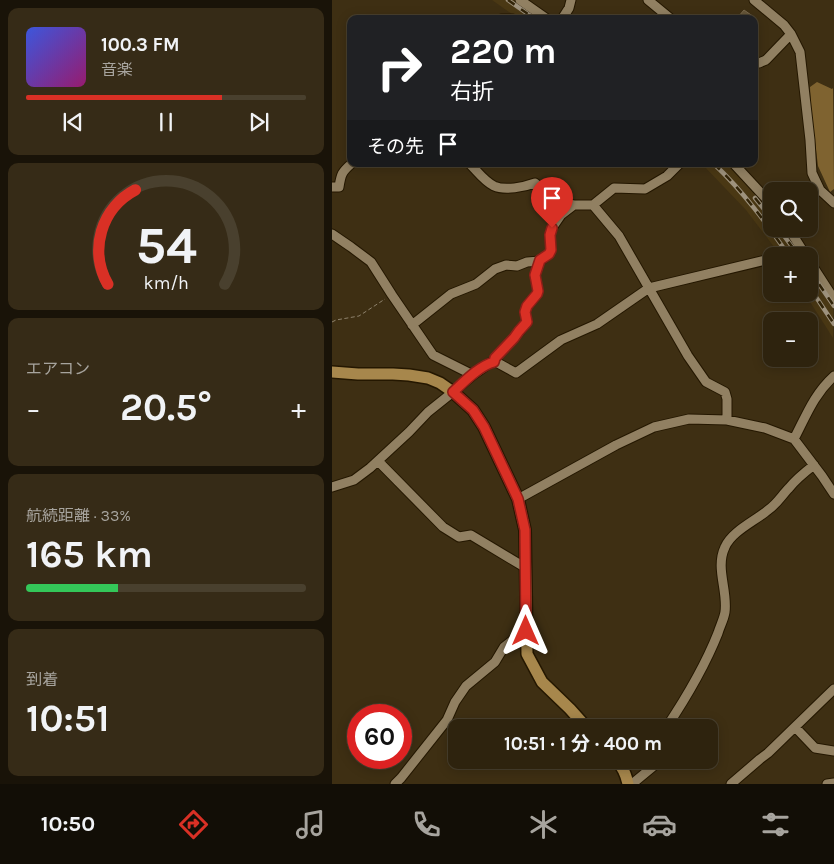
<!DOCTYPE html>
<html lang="ja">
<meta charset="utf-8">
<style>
:root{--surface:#2e230e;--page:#362b17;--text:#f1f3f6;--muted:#a7a49e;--line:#49402e;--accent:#d93025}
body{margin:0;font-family:Karla,"Noto Sans JP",sans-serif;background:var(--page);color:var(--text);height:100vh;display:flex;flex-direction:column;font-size:19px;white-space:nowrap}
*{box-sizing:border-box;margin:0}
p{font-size:16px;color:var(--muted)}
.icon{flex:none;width:28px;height:28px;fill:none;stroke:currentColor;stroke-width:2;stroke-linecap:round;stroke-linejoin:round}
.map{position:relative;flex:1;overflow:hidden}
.drawer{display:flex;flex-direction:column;gap:8px;padding:8px;background:#191308;width:332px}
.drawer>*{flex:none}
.top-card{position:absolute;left:15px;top:15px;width:411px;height:152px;border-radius:10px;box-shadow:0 2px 12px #0003,0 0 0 1px var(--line);background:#202124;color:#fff;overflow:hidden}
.controls{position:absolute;left:431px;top:182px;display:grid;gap:10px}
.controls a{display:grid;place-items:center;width:55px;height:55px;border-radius:10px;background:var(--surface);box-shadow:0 2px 12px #0003,0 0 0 1px var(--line);font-size:25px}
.speed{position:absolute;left:15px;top:704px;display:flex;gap:10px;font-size:25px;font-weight:700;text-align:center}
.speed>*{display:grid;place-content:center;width:65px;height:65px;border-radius:50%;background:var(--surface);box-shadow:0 2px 12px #0003,0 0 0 1px var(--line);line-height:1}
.speed .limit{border:8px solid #d22;background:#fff;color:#111}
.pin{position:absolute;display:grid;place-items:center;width:42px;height:42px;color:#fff;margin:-51px -21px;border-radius:50% 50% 50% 0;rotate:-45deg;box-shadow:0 0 5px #0007}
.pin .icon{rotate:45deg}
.me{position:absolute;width:55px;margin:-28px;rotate:0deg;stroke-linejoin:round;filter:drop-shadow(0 0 4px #0008)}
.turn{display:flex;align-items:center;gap:18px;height:105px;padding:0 20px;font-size:22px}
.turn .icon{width:65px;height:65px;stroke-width:2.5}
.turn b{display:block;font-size:35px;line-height:42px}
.then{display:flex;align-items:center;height:48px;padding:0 20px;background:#0003;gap:10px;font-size:19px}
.big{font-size:38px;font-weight:700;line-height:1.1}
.drawer .widget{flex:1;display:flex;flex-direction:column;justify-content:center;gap:8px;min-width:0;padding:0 18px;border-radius:10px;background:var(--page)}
.drawer .dial{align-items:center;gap:0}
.dial svg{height:130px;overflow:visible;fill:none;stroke:var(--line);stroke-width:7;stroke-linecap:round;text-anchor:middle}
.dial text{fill:var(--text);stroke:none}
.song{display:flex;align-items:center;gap:15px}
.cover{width:60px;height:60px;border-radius:8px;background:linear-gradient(135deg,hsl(230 70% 55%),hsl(320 70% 35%))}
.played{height:5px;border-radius:2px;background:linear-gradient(90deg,var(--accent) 70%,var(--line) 70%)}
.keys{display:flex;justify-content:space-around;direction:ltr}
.heat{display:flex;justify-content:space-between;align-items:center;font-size:28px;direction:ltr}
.charge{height:8px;border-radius:4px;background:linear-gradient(90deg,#34c759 33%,var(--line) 0)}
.trip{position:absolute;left:116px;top:719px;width:270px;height:50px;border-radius:10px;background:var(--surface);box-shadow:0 2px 12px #0003,0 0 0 1px var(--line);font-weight:700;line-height:50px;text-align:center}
.tabs{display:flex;height:80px;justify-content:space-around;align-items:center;background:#120e06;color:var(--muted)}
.tabs .icon{width:35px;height:35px}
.tabs .on{color:var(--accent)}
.tabs b{font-size:22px;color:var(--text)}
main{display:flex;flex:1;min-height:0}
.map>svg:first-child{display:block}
</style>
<main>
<section class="drawer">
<div class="widget">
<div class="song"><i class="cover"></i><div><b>100.3 FM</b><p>音楽</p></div></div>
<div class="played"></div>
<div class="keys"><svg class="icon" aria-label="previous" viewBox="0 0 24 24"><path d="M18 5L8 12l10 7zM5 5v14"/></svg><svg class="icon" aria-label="pause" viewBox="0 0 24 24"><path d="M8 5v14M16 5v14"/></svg><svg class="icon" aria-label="next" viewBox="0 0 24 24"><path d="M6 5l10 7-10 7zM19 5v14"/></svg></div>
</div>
<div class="widget dial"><svg viewBox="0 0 100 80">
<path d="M14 69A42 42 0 1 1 86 69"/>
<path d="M14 69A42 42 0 0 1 31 11" stroke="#d93025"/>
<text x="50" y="56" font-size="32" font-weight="700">54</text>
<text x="50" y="72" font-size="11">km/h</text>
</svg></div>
<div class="widget"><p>エアコン</p>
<div class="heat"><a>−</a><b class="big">20.5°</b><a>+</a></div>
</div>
<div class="widget"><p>航続距離 · 33%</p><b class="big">165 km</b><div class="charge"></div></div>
<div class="widget"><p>到着</p><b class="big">10:51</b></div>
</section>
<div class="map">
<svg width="502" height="784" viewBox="0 0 502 784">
<rect width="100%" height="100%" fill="#3e2f13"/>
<path fill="#4a3814" d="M 160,0 L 188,0 L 215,19 L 187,19 Z
M 370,164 L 402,164 L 440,205 L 440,229 L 457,229 L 474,256 L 449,256 L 414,210 Z
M 478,262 L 501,299 L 501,338 L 473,294 L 478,294 Z"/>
<path fill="#7f6330" d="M 485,82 L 500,89 L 501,88 L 502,189 L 498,192 L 486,166 L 479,109 L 478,87 Z"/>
<path fill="#655538" stroke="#7a694d" d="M 412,10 L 422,17 L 420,19 L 408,19 L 406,17 Z"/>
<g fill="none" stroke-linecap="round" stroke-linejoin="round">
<defs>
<path id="minor" d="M 188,0 L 215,19
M 316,0 L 339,19
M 422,0 L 452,25 L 459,34 L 468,52 L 478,140 L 480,173 L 488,190 L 502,203
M 169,19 L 181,19
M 230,19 L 237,8 L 239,0
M 422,61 L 427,63 L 434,60 L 459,34
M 138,164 C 146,172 152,181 162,186 C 173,191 192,187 203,183 L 226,202 L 242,205 L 261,205 L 282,188 L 313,189 L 335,176 L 347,164
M 402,164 L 440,205
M 0,187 L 7,187 C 9,174 10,172 19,164
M 261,205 L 287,236 L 356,356 L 374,382 L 393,392 L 395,399 L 395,420
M 457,229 L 474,256
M 0,234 L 19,247 L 39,262 L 60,295 L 101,355 L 141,375 L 121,392 L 96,412 L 77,432 L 38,468 L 22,480 L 0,487
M 478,262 L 502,299
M 80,325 L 119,294 L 144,284 L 163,269 L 174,265 L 185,266 L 195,262 L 208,261
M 162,362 L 163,358 L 182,338 L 195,322 L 193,312 L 195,306 L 205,294 L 206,291 L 203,275 L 208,261 L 217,254 L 219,250 L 218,235 L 220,228 L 229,215 L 242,205
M 141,375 L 158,363 L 164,362 L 184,373 L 229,340 L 265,324 L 317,288 L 434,260
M 502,376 C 482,394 474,416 462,439 L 490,476 L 502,494
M 46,461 L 111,527 L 127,537 L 139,535 L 194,568
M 186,499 L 284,445 L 322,427 L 357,419 L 395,420 L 433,428 L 462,439
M 463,727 L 483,748 L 502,751
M 334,728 C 354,698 373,666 386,633 C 388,626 392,619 393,612 C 396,590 383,568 393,547 C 400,531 423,521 436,510 C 445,504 450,495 457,488 C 464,479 473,472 482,465
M 63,784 L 69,778 L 115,720 L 123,702 L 134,686 L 163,662 L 172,647 L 186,636 L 194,631
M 300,784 L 329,760
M 399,784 L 428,759 L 436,753 L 502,689
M 495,784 L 502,783"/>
<path id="major" d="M 0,372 L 26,374 L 61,374 L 77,375 L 96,378 L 108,383 L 121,392 L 141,410 L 152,427 L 186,499 L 193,530 L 195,654 L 210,682 L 238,709 L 255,728
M 284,760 C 291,767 294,774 296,784"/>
</defs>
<use href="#minor" stroke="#241700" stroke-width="11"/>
<use href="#major" stroke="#241700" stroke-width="14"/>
<path stroke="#8e826c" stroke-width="1" stroke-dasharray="4 2.5" stroke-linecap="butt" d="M 468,191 L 478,187
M 0,322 L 4,320 L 27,316 L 53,299"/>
<use href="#minor" stroke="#918062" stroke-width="9"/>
<use href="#major" stroke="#a7874c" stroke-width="11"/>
<defs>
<path id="rail" d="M 176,0 L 203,19
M 382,164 C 411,191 435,224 457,256
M 423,198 L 440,219
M 447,229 L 467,256
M 478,271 L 502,306
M 478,288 L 502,324"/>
</defs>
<use href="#rail" stroke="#9e927d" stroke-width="4.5"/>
<use href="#rail" stroke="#332509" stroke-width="2.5" stroke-dasharray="8" stroke-linecap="butt"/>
</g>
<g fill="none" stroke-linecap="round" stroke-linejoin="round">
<defs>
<path id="route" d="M 194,631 L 193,530 L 186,499 L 152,427 L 141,410 L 121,392 C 132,382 147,366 162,362 L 163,358 L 182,338 L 187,331 L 195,322 L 193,312 L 195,306 L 205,294 L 206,291 L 203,275 L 208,260 L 217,254 L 219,250 L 218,235 L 220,228"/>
</defs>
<use href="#route" stroke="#8d1f18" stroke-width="12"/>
<use href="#route" stroke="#d93025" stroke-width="9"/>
</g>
</svg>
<div class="controls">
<a><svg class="icon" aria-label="search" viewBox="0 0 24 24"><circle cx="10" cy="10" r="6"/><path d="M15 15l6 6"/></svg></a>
<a>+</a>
<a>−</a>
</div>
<div class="speed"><div class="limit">60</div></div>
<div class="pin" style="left:220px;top:228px;background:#d93025"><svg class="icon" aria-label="arrive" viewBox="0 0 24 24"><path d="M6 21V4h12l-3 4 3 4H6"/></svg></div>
<svg class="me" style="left:194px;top:631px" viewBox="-20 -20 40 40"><path d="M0-17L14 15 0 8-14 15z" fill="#d93025" stroke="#fff" stroke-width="4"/></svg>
<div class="trip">10:51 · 1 分 · 400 m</div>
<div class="top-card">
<div class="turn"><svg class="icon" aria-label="right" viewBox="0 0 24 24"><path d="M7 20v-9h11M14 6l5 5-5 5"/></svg><div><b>220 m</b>右折</div></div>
<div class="then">その先<svg class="icon" aria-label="arrive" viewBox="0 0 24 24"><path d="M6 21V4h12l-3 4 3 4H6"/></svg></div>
</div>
</div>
</main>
<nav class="tabs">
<b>10:50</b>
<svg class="icon on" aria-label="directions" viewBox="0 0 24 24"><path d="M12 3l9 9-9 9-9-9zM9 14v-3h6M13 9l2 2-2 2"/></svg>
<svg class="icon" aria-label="music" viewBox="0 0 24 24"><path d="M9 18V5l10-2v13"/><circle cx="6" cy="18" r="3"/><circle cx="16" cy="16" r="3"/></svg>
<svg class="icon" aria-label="phone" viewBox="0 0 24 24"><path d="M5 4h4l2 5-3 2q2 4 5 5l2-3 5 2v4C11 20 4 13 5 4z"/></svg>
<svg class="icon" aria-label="climate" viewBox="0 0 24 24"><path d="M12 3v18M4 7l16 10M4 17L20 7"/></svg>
<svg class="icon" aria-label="car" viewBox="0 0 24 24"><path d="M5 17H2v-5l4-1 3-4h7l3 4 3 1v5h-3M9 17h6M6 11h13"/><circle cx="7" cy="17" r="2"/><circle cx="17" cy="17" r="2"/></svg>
<svg class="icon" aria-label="filters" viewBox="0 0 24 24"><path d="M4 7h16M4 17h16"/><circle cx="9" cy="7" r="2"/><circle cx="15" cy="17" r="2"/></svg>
</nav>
